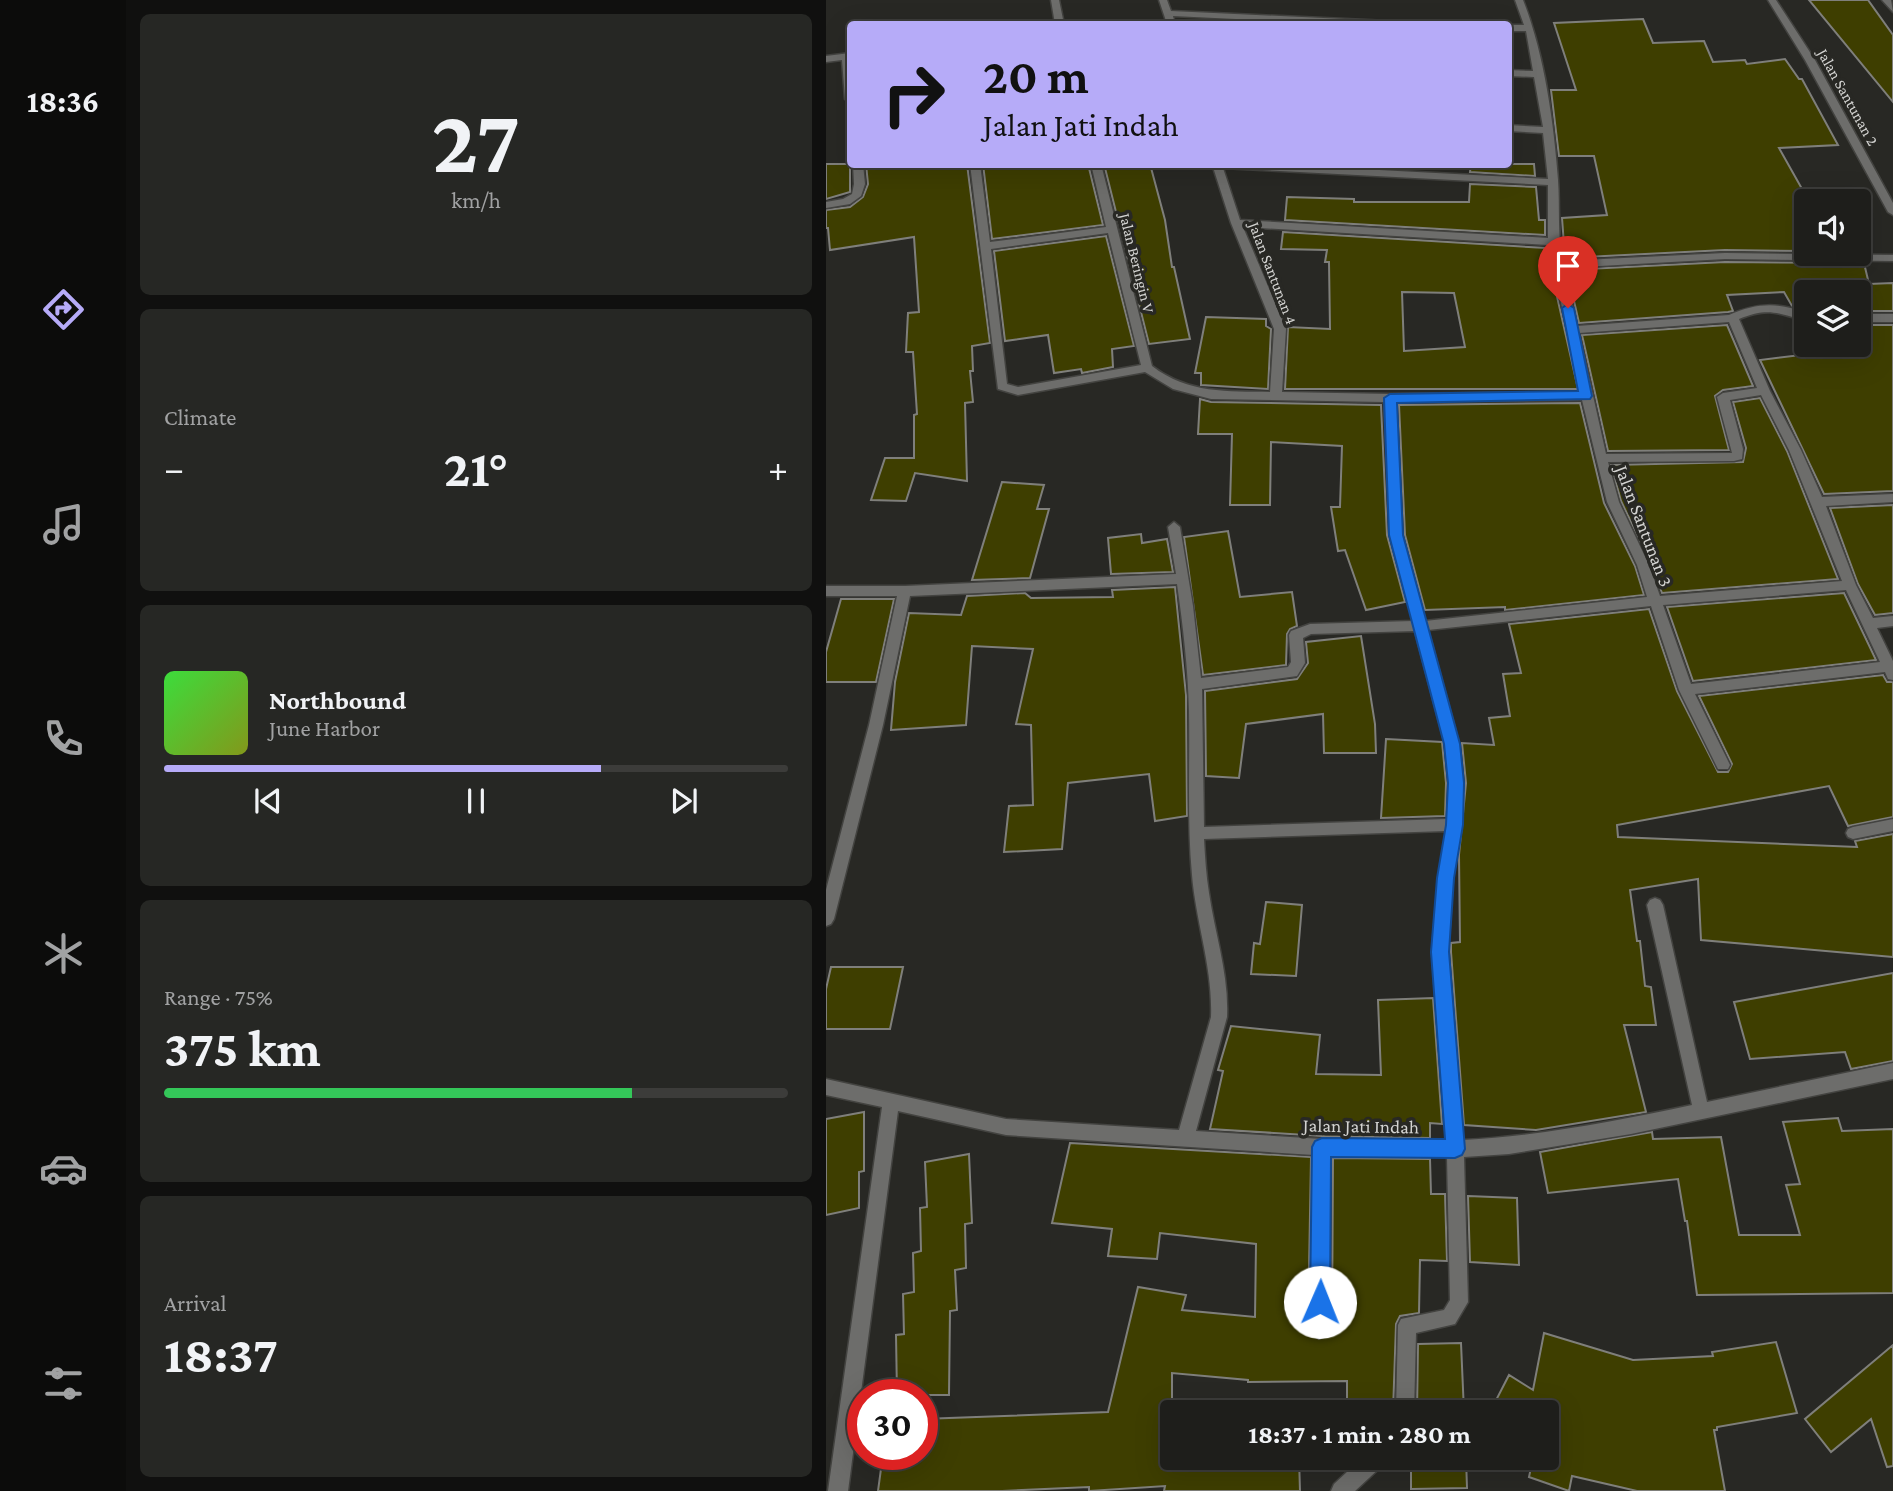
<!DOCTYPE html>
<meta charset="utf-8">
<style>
:root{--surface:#1e1e1b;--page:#262724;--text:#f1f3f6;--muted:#a1a2a3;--line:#3c3c3a;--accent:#b6abf8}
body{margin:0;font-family:"Crimson Pro",serif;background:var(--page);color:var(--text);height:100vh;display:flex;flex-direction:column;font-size:26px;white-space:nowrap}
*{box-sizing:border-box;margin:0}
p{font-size:23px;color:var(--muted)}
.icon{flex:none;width:38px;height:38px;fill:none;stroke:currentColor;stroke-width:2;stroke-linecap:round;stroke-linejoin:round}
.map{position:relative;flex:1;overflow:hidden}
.panel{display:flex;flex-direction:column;gap:14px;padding:14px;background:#10100f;width:700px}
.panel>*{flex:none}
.guide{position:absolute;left:21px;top:21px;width:665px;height:147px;border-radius:7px;box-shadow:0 7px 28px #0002,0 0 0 2px var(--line);background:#b6abf8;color:#111;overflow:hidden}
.fabs{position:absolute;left:968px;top:189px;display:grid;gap:14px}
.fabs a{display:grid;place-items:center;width:77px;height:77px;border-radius:7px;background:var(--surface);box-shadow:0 7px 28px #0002,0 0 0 2px var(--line);font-size:35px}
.speed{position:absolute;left:21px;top:1379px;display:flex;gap:14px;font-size:35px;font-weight:700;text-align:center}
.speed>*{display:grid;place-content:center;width:91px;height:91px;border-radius:50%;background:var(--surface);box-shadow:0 7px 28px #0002,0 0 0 2px var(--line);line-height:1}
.speed .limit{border:10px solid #d22;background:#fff;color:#111}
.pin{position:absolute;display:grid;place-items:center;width:60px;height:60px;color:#fff;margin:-72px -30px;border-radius:50% 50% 50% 0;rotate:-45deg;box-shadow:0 0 7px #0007}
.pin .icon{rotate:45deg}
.me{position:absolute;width:77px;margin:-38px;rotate:1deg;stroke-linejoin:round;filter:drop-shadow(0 0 5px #0008)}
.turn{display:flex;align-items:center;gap:24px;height:147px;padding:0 21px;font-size:32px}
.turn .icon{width:91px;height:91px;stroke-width:2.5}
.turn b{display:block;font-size:49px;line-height:60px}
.big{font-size:52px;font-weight:700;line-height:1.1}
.panel .tile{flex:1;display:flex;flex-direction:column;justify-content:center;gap:10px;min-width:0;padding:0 24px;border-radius:10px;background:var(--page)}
.panel .dial{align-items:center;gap:0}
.dial b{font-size:91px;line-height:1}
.song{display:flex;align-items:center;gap:21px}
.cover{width:84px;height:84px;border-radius:10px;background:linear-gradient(135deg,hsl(120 70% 55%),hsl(70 70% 35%))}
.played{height:7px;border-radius:4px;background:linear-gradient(90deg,var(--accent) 70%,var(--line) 70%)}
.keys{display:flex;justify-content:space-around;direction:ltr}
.heat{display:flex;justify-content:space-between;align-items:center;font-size:38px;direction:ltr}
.charge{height:10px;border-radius:5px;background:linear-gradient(90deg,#34c759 75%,var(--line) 0)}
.trip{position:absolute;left:334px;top:1400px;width:399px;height:70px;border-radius:7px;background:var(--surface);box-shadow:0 7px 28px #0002,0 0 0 2px var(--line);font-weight:700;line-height:70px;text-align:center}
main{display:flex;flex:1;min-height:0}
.menu{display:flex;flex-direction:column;width:126px;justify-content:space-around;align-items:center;background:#0c0c0b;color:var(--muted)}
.menu .icon{width:49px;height:49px}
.menu .current{color:var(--accent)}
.menu b{font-size:32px;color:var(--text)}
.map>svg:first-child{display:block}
</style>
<main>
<nav class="menu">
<b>18:36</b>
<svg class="icon current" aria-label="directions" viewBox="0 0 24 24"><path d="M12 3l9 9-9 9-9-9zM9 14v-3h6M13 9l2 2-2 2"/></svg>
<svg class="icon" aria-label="music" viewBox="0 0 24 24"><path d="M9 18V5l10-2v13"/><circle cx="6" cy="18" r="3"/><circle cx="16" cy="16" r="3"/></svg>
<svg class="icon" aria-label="phone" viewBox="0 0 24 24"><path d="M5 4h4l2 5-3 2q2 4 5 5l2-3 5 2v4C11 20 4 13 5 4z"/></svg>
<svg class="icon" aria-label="climate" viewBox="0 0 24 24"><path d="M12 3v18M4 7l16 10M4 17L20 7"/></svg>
<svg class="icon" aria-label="car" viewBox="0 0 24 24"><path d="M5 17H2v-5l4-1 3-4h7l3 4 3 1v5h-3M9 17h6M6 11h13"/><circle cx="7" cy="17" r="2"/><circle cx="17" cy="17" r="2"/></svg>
<svg class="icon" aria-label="filters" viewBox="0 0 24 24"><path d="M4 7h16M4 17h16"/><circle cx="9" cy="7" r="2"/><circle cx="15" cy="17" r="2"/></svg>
</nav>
<section class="panel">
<div class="tile dial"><b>27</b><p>km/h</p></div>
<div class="tile"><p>Climate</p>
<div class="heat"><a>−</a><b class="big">21°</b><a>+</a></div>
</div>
<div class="tile">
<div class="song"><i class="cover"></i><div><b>Northbound</b><p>June Harbor</p></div></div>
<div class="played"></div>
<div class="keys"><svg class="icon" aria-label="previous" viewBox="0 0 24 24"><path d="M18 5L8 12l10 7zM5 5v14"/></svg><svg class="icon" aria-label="pause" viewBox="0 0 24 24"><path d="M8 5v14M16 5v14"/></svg><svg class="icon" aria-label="next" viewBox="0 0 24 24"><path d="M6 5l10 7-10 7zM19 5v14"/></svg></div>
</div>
<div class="tile"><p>Range · 75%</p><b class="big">375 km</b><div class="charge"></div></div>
<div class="tile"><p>Arrival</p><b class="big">18:37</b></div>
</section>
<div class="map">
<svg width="1067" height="1491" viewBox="0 0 1067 1491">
<rect width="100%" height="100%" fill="#282824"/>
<path fill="#3e3e00" stroke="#7f7f7b" stroke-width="2" fill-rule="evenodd" d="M 983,0 L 1042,0 L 1067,35 L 1067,102 Z
M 817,19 L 827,43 L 878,41 L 887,62 L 919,60 L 921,64 L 959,59 L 973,79 L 976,79 L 1012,145 L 953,148 L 980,196 L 980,251 L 899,250 L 739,258 L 736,218 L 781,215 L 768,156 L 733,156 L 725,90 L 750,90 L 728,23 Z
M 0,164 L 24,164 L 24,192 L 0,199 Z
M 40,164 L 141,164 L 164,343 L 146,346 L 147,371 L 144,371 L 147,402 L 139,403 L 141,481 L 89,473 L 80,501 L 45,500 L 59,458 L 88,458 L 88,415 L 91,414 L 87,352 L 80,352 L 82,313 L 93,312 L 88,237 L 4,250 L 2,228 L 0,228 L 0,210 L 24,207 L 37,197 L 42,184 Z
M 157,164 L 262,164 L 277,225 L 166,239 Z
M 278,164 L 324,164 L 339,220 L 346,267 L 348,267 L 364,339 L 323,344 Z
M 645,164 L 708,164 L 709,176 L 644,172 Z
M 644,184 L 710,187 L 713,220 L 719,220 L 719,235 L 459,220 L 461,197 L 528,199 L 528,202 L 643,202 Z
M 457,232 L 720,248 L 752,389 L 459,389 L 462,327 L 504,329 L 503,262 L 499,262 L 501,250 L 455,249 ZM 576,292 L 628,293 L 639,347 L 578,351 Z
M 280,236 L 308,346 L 286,349 L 287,367 L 256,373 L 255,369 L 228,373 L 222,335 L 179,341 L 168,251 Z
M 899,262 L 1038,263 L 1043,284 L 1067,283 L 1067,311 L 1032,311 L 1032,292 L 980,292 L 980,310 L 966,306 L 958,292 L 901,295 L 907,311 L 902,312 L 753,323 L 741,270 Z
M 380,317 L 440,319 L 440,326 L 445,329 L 442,389 L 375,385 L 375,373 L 369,373 Z
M 901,325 L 927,386 L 897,390 L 889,396 L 903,450 L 782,451 L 756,335 Z
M 1032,325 L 1067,325 L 1067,491 L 998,494 L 934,360 L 992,353 L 988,345 L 1032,345 Z
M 934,398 L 961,451 L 1012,579 L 836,593 L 825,564 L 795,501 L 785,465 L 917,462 L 920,448 L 907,402 Z
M 374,399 L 385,402 L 555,405 L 561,535 L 579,602 L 540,610 L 519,550 L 512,551 L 505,507 L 514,507 L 516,446 L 445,442 L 444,505 L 404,505 L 406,434 L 372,434 Z
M 754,403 L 778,503 L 809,566 L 818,595 L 679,610 L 679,607 L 599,610 L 579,535 L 573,405 Z
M 176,482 L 218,485 L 211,509 L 223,509 L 204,578 L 146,580 Z
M 1067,505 L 1067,613 L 1049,615 L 1032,584 L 1004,508 Z
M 402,531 L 414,597 L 466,592 L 471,626 L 464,629 L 461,634 L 460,665 L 377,675 L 358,537 Z
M 315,534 L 316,543 L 341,539 L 347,572 L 285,574 L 282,538 Z
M 349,587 L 360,695 L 361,816 L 329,821 L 323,774 L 242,783 L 236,849 L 178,852 L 183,806 L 207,805 L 205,725 L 190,724 L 207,649 L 146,646 L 140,725 L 65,730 L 69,682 L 83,613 L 135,615 L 141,596 L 199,593 L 205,598 L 287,597 L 286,590 Z
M 1018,593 L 1050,660 L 867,681 L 841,607 Z
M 15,599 L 68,599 L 50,682 L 0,682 L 0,652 Z
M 823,609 L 851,691 L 892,772 L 902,772 L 906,764 L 873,696 L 1057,675 L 1061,682 L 1067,682 L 1067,817 L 1022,826 L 1003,786 L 791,825 L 792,837 L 1031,847 L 1029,841 L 1067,834 L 1067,957 L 875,940 L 872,879 L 804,890 L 811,941 L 814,941 L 819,986 L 825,987 L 830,1025 L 798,1025 L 820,1112 L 710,1130 L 638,1125 L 625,952 L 625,943 L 634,942 L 633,855 L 640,783 L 636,743 L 668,745 L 663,718 L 684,716 L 677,674 L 695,673 L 683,624 Z
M 535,636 L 549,724 L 550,753 L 498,753 L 497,714 L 420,724 L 413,778 L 380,776 L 379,691 L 471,679 L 482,663 L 480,642 Z
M 560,739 L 616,742 L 620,783 L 619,816 L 555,818 Z
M 440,902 L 476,905 L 470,976 L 425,974 L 428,943 L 434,944 Z
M 5,967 L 77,967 L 64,1029 L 0,1029 L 0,989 Z
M 1067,973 L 1067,1061 L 1025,1069 L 1019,1052 L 924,1059 L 908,1002 Z
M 607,998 L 616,1124 L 604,1123 L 604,1138 L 496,1136 L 384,1129 L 397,1071 L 392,1070 L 405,1026 L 494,1035 L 490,1074 L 555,1075 L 552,1000 Z
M 38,1112 L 38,1171 L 33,1172 L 33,1208 L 0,1215 L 0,1119 Z
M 1012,1118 L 1016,1131 L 1067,1129 L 1067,1293 L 871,1295 L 861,1221 L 859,1221 L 852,1179 L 722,1193 L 714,1152 L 826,1132 L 827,1139 L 895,1137 L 913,1235 L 974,1235 L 960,1185 L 974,1184 L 957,1122 Z
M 244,1143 L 485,1157 L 482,1328 L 486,1335 L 493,1339 L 501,1336 L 506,1328 L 507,1158 L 604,1159 L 605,1194 L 619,1194 L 621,1261 L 594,1260 L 593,1313 L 574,1316 L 570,1324 L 567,1412 L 521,1412 L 521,1381 L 422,1382 L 422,1380 L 346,1373 L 346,1458 L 473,1458 L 474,1491 L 338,1491 L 339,1486 L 263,1491 L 263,1487 L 176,1491 L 52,1491 L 57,1454 L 96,1454 L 96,1419 L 282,1412 L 312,1287 L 360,1295 L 356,1310 L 429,1317 L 430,1244 L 334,1233 L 331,1259 L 282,1256 L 286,1229 L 226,1223 Z
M 143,1154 L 146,1223 L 139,1224 L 140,1268 L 129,1270 L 131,1310 L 124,1311 L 123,1395 L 71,1395 L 70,1335 L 78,1334 L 77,1294 L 88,1292 L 87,1253 L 95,1251 L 94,1208 L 101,1207 L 99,1162 Z
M 642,1196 L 691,1198 L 693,1265 L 644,1262 Z
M 718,1333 L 807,1360 L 887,1356 L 886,1352 L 950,1342 L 971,1413 L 891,1427 L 891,1430 L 888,1430 L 899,1491 L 811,1491 L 746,1476 L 743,1491 L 703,1477 L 707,1458 L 721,1458 L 721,1412 L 664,1412 L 683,1375 L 707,1390 Z
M 635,1343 L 638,1412 L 591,1412 L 592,1344 Z
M 1067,1345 L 1067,1466 L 1061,1467 L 1045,1419 L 1005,1452 L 979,1419 Z
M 585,1458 L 640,1458 L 641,1488 L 585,1489 Z"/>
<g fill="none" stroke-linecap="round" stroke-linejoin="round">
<defs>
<path id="street" d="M 225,0 L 233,0 L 238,24 L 229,24 Z
M 333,0 L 341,0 L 345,11 L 562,21 L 567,24 L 517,24 L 347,16 L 349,24 L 341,24 Z
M 689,0 L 697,0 C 718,53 728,123 732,180 C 734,208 731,234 737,261 L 899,253 L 1067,255 L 1067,261 L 899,259 L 738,268 L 751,326 L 903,315 C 930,303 953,302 980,313 L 980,321 C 952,313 942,307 913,319 L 944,391 L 975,450 L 996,497 L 1067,494 L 1067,502 L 1000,506 L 1030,585 L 1047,618 L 1067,616 L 1067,626 L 1051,628 L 1067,661 L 1067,680 L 1062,679 L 1059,672 L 869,694 L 904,765 L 902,769 L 892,769 L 853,690 L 825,606 L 602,630 L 633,744 L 637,783 L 635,825 L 627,878 L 622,952 L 637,1140 C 714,1136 790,1121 866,1105 L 821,905 L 824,900 L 829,898 L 834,900 L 837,905 L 881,1102 L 1067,1063 L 1067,1079 L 805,1134 L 683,1154 L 638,1157 L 642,1302 L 629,1324 L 590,1333 L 588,1412 L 570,1412 L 572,1325 L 575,1319 L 618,1310 L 624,1300 L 621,1157 L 504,1155 L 503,1328 L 500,1334 L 494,1337 L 488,1334 L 485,1328 L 488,1155 L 180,1135 L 72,1111 L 22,1491 L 2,1491 L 56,1107 L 0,1095 L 0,1079 L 180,1119 L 353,1130 L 385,1017 C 387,968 370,923 366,875 C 361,821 364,766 363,711 C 362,668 357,626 351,584 L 84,596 L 57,725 L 8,919 L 5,924 L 0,926 L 0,890 L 43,725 L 71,596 L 0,596 L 0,586 L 79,586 L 350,574 L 342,527 L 348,522 L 354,527 L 367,606 L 375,678 L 462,667 L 465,662 L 463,635 L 465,631 L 484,624 L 587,621 L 564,535 L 558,402 L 385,399 L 347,389 L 319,372 L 192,395 L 172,389 L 144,164 L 154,164 L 164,242 L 280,227 L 265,164 L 275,164 L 326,366 C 362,394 402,391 444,392 L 448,329 L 405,223 L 386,164 L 441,164 L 722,179 L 717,133 L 682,131 L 682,125 L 717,127 L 708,77 L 682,76 L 682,70 L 707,71 L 700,31 L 682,31 L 682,25 L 698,25 ZM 397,168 L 722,185 L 722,238 L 414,220 ZM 417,227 L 722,245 L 755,392 L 564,394 L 456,392 L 460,329 ZM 282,233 L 315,365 L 192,387 L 181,384 L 165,249 ZM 903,322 L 931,388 L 897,393 L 891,397 L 906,453 L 780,454 L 753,333 ZM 935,395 L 963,450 L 1016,581 L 834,596 L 823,565 L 793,502 L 782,462 L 908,461 L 916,459 L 917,449 L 904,400 ZM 756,400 L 781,502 L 811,565 L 821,597 L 599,621 L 576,535 L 570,402 ZM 1020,590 L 1054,662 L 865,684 L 837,605 ZM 589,631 L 619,744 L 623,783 L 621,819 L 378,827 L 376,689 L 471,676 L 479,663 L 477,638 L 485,634 ZM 620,831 L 613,878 L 606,952 L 620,1141 L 496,1139 L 370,1131 L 401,1017 C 403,974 389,935 383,893 C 380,875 379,857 378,839 Z
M 942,0 L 950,0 L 989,60 L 1067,203 L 1067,215 L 1062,212 L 979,60 Z
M 1056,0 L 1065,0 L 1067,12 Z
M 24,53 L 24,102 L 19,99 L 16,60 L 0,62 L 0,56 Z
M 27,164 L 37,164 L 39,184 L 35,196 L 24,204 L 0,208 L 0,202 L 17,199 L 26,194 L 28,184 Z
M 1032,314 L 1067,314 L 1067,322 L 1032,322 Z
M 1067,819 L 1067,831 L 1027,839 L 1022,837 L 1020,833 L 1022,829 L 1027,827 Z
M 536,1458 L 559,1458 L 557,1465 L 529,1491 L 505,1491 L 508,1484 Z"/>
</defs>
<use href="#street" stroke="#434340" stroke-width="3"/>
<use href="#street" fill="#6d6d6b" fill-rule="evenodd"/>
</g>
<path fill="#1a73e8" stroke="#114b97" stroke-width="2" d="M 742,304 L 748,308 L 766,396 L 764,399 L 571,403 L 577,535 L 634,744 L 638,783 L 637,825 L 628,878 L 623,952 L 639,1149 L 636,1155 L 629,1158 L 505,1157 L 504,1302 L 501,1310 L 494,1312 L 487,1310 L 484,1302 L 486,1147 L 489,1141 L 496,1138 L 619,1139 L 605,952 L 611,878 L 620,825 L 622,783 L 618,744 L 563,535 L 558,398 L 564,394 L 752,391 L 736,308 Z"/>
<g text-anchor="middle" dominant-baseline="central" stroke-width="7" stroke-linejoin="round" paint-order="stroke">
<g font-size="16" fill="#d3d3d1" stroke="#282824">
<text transform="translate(1022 97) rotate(61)">Jalan Santunan 2</text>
<text transform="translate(311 263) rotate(76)">Jalan Beringin V</text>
<text transform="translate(447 273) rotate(69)">Jalan Santunan 4</text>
</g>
<g font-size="19" fill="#d3d3d1" stroke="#282824">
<text transform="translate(818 526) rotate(69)">Jalan Santunan 3</text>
<text transform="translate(535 1126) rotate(1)">Jalan Jati Indah</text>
</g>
</g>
</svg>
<div class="fabs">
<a><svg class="icon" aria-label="sound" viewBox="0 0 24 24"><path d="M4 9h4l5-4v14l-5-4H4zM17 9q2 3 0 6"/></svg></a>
<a><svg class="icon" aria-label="layers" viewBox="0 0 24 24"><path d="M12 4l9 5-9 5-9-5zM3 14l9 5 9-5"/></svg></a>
</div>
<div class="speed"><div class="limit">30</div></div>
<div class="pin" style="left:742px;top:308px;background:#d93025"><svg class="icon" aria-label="arrive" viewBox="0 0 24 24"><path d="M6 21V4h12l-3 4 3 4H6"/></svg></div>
<svg class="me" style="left:494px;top:1302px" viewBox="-20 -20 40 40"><circle r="19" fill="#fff"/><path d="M0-13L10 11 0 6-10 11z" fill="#1a73e8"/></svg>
<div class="trip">18:37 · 1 min · 280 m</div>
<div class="guide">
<div class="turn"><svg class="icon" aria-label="right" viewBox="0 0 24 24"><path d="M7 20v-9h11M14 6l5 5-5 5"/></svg><div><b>20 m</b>Jalan Jati Indah</div></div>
</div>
</div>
</main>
